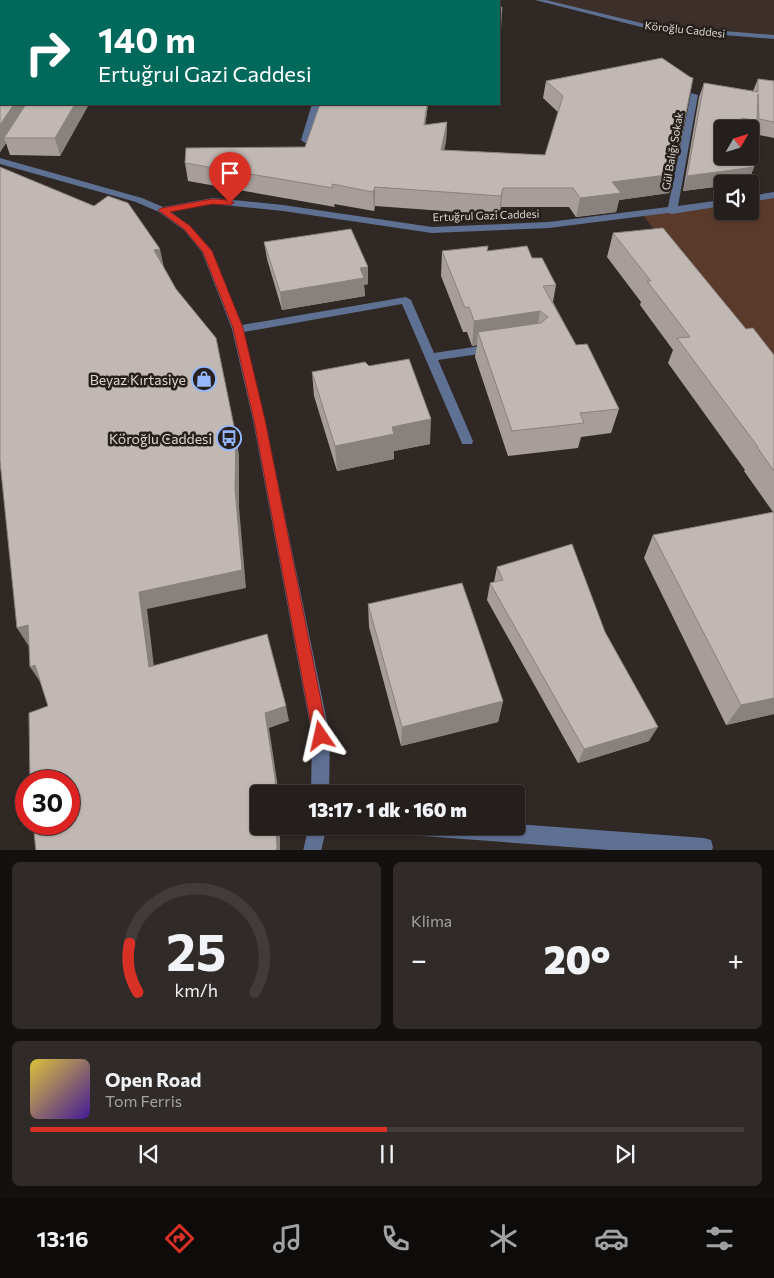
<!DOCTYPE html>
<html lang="tr">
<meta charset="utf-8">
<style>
:root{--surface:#241e1c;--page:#302b29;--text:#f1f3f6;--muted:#a3a2a3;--line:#413c3b;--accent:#d93025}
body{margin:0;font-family:Commissioner,sans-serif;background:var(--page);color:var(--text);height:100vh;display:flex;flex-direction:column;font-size:19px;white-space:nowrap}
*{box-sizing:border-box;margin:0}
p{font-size:16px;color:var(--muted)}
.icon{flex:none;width:28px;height:28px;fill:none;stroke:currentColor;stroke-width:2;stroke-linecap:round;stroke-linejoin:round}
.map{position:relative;height:850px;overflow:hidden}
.panel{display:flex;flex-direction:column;gap:12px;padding:12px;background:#14100f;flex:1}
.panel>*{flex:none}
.guide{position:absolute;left:0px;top:0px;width:500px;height:105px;box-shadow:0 1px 4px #0004,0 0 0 1px var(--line);background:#00695c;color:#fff;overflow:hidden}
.needle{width:32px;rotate:51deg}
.buttons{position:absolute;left:714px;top:120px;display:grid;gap:10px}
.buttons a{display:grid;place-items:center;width:45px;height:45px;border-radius:5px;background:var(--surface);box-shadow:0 1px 4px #0004,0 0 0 1px var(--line);font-size:25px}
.speed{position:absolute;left:15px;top:770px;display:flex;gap:10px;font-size:25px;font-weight:700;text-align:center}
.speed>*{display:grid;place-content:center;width:65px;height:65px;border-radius:50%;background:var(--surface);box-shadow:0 1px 4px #0004,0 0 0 1px var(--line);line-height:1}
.speed .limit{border:8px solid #d22;background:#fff;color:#111}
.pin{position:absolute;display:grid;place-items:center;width:42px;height:42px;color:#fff;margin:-51px -21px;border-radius:50% 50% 50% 0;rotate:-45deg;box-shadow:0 0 5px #0007}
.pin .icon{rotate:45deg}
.me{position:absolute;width:55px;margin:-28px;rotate:349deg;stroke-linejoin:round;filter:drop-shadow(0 0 4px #0008)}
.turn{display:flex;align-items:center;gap:18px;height:105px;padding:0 15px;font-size:22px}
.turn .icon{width:65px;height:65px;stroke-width:2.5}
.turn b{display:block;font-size:35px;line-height:42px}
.big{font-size:38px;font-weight:800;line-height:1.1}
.panel .widget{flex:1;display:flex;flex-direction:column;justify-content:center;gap:8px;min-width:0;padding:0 18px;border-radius:8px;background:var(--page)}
.panel .dial{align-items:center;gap:0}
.dial svg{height:130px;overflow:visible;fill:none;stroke:var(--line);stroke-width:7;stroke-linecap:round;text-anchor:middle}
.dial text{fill:var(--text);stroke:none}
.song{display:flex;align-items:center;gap:15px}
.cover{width:60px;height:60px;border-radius:8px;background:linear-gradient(135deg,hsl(50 70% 55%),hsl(260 70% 35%))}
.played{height:5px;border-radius:2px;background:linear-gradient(90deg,var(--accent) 50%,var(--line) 50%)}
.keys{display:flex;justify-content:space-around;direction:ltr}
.heat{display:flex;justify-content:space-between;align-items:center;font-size:28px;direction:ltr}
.panel .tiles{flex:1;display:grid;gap:12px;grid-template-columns:1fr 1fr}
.widget:last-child{grid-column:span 2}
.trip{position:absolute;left:250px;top:785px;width:275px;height:50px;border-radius:5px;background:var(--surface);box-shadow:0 1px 4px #0004,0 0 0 1px var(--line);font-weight:800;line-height:50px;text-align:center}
.menu{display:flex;height:80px;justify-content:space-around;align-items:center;background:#0e0c0b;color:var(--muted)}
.menu .icon{width:35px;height:35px}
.menu .selected{color:var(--accent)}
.menu b{font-size:22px;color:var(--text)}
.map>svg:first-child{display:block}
</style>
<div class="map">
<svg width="774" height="851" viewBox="0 0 774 851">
<rect width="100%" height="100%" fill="#302825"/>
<path fill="#3d2f2a" d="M 543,0 L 774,0 L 774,37 L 649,27 Z"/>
<path fill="#593a2b" d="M 774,195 L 774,359 L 696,284 L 642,214 L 722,203 L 722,211 L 750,211 L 750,199 Z"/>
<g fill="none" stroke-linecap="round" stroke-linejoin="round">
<path fill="#5f7193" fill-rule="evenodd" d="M 535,0 L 546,0 L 649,25 L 774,35 L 774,39 L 649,29 Z
M 691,93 L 698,95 L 678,206 L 722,200 L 722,206 L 672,214 L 668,213 L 549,228 L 432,233 L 283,211 L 213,204 L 170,211 L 190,226 L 212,251 L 242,325 L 406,297 L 411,300 L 434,353 L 493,344 L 499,348 L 493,352 L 438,360 L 473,441 L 472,444 L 462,444 L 461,441 L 402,304 L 244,332 L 265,420 L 330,736 L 329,794 L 311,794 L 312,736 L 253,420 L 232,329 L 202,252 L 184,230 L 159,212 L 136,202 L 0,164 L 0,158 L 142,198 L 163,207 L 213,198 L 283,205 L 432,227 L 549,222 L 668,207 Z
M 312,104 L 320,104 L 309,140 L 305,143 L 301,140 Z
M 774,192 L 774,198 L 750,202 L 750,196 Z
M 516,824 L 704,838 L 711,840 L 713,847 L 712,851 L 623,851 L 409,835 L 403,832 L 400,826 L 516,826 Z
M 309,826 L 327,826 L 321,851 L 303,851 Z"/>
<path stroke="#92b6fe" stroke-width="12" d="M 379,1 L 396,0"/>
</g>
<path fill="#a79e9a" d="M 0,0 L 146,0 L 1,104 L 89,104 L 60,156 L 10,155 L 6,143 L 0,152 Z
M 758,79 L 774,81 L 774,138 L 754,134 L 754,131 L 752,136 L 750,136 L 750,129 L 722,129 L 754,167 L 748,182 L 737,184 L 722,184 L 722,186 L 683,191 L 699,97 L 704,83 L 753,91 Z
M 546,81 L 674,174 L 669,193 L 619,200 L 616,212 L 576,217 L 569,207 L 501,207 L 499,215 L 375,206 L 374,211 L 334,204 L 335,207 L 188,181 L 185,163 L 305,147 L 320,104 L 428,104 L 425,125 L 447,122 L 446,141 L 444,150 L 545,155 L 558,112 L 543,98 Z
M 613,233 L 746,329 L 774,355 L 774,714 L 726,725 L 644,558 L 653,535 L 773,512 L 744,471 L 745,470 L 668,363 L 673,350 L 640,305 L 641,302 L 607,257 Z
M 264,242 L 368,267 L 368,284 L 364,285 L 365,296 L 282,310 L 267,259 Z
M 442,251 L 488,251 L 532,258 L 556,285 L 553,302 L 576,345 L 619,409 L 611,433 L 581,437 L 578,448 L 508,456 L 475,357 L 477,345 L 472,346 L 467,332 L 463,332 L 441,276 Z
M 312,372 L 430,444 L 394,451 L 394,459 L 337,471 L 314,396 Z
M 497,567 L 605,632 L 649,741 L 578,763 L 487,600 L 490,583 L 494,582 Z
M 368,604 L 503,701 L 498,722 L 401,746 L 369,627 Z"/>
<path fill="#88817d" d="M 135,0 L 146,0 L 145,1 L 134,1 Z
M 14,104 L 30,104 L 4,138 L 6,143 L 0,152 L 0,125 Z
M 75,104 L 89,104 L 60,156 L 55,138 Z
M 427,104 L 428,104 L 423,143 L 424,125 Z
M 447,122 L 446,141 L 440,168 L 441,150 Z
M 754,167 L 748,182 L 737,184 L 722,184 L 722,186 L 683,191 L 687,176 Z
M 674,174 L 669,193 L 619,200 L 616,212 L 576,217 L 580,198 L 612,182 Z
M 375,187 L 375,206 L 374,211 L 373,192 Z
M 503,188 L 501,207 L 499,215 L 501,196 Z
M 160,249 L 164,268 L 158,268 L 154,250 Z
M 368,267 L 368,284 L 364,285 L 365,296 L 282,310 L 280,292 L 360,268 Z
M 540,311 L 536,336 L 478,332 L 477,345 L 472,346 L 474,321 Z
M 431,419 L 430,444 L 394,451 L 394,459 L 337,471 L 335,446 L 392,427 Z
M 236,436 L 239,455 L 239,507 L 246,588 L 147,609 L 156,683 L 149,667 L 139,592 L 235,489 Z
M 28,625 L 39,642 L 28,645 L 17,628 Z
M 35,665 L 41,683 L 30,667 Z
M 774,698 L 774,714 L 726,725 L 741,705 Z
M 503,701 L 498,722 L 401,746 L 402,727 Z
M 286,706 L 289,721 L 269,728 L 279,794 L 276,794 L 265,713 Z
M 658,727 L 649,741 L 578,763 L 584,749 Z
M 276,826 L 280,826 L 280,851 L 276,851 Z"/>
<path fill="#c2b8b3" stroke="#88817d" d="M 0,0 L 135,0 L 134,1 L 1,1 L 1,104 L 14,104 L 0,125 Z
M 499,7 L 502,7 L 499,52 Z
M 662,58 L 690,77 L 693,78 L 674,174 L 612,182 L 621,193 L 580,198 L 573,188 L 503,188 L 501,196 L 375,187 L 373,192 L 332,184 L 333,188 L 185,163 L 186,148 L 305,147 L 320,104 L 427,104 L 424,125 L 447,122 L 441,150 L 545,155 L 563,96 L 546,81 Z
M 758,79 L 774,81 L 774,122 L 759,119 L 758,94 L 757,121 L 742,118 L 744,129 L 722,129 L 722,156 L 750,156 L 750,152 L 754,167 L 687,176 L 704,83 L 758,92 Z
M 26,104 L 75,104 L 55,138 L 4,138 Z
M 0,167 L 94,206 L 108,196 L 128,203 L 160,249 L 154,250 L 176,289 L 216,338 L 236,436 L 235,489 L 242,570 L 139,592 L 149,667 L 267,634 L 286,706 L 265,713 L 275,778 L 276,794 L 259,794 L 259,826 L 276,826 L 277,848 L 276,851 L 36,851 L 33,824 L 69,824 L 69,781 L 30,781 L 29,713 L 48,706 L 35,665 L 30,667 L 28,625 L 17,628 L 0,461 Z
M 663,228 L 746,329 L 753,328 L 774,355 L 774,471 L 757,447 L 758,447 L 677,338 L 690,337 L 647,281 L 651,281 L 613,233 Z
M 351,229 L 368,267 L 360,268 L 364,278 L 280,292 L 264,242 Z
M 488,246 L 487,251 L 527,246 L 532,258 L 542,258 L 556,285 L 543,286 L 576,345 L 587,344 L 619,409 L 580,413 L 584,423 L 512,431 L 478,332 L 541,323 L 548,317 L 540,311 L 474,321 L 469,307 L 465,308 L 442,251 Z
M 409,359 L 431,419 L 392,427 L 394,434 L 335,446 L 312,372 L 365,362 L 369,366 Z
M 774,512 L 774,698 L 741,705 L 653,535 Z
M 572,544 L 605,632 L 658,727 L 584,749 L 490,583 L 503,580 L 497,567 Z
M 462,583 L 503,701 L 402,727 L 368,604 Z"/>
<path fill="#d93025" stroke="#8d1f18" d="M 212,199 L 230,200 L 234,203 L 230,205 L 212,204 L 170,212 L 190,226 L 212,251 L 243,328 L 265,420 L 328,736 L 326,742 L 321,744 L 315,742 L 313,736 L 254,420 L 233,328 L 203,252 L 184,229 L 158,210 L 162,208 Z"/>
<defs>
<symbol id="shop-ring" viewBox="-11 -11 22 22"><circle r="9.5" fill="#261f1b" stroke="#94b7fd" stroke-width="1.5"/><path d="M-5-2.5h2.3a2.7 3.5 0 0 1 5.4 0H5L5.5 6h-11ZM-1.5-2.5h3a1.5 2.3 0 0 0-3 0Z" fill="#94b7fd"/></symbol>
<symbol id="bus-ring" viewBox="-11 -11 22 22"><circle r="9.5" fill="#261f1b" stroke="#94b7fd" stroke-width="1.5"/><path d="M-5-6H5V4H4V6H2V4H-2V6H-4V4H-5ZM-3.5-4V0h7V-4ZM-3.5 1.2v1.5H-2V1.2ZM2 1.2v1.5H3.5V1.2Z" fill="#94b7fd"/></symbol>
</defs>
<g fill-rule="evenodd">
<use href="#shop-ring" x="190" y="365" width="28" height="28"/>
<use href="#bus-ring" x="215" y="424" width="28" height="28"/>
</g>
<g text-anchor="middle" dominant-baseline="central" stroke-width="5" stroke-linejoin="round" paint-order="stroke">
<g font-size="11" fill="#ddd8d5" stroke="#261f1b">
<text transform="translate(685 29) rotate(6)">Köroğlu Caddesi</text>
<text transform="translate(672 151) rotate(-80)">Gül Balığı Sokak</text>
<text transform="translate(486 215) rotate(-2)">Ertuğrul Gazi Caddesi</text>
</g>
<g font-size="14" fill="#ddd8d5" stroke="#261f1b" text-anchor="end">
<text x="186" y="379">Beyaz Kırtasiye</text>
<text x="212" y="438">Köroğlu Caddesi</text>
</g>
</g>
</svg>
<div class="buttons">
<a><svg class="needle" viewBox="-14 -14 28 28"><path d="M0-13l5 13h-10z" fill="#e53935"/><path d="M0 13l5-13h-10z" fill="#a3a2a3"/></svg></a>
<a><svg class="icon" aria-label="sound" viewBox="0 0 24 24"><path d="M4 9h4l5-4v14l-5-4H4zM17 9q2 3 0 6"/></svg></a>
</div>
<div class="speed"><div class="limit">30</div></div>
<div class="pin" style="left:230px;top:203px;background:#d93025"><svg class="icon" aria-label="arrive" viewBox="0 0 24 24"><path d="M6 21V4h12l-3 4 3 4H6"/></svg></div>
<svg class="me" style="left:321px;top:736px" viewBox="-20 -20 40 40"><path d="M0-17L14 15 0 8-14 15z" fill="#d93025" stroke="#fff" stroke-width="4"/></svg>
<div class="trip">13:17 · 1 dk · 160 m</div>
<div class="guide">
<div class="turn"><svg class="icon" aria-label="right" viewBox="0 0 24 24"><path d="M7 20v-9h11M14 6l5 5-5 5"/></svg><div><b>140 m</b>Ertuğrul Gazi Caddesi</div></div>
</div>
</div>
<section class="panel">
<div class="tiles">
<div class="widget dial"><svg viewBox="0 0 100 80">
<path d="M14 69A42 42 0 1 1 86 69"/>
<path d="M14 69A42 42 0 0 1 9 39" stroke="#d93025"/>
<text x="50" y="56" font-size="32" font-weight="700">25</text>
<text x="50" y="72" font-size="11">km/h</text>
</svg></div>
<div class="widget"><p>Klima</p>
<div class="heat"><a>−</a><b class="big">20°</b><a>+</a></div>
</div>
<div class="widget">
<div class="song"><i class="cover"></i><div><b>Open Road</b><p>Tom Ferris</p></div></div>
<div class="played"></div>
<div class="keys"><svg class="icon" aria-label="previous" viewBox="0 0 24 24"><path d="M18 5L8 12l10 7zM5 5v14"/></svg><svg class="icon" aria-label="pause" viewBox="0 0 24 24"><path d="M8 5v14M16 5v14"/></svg><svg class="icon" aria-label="next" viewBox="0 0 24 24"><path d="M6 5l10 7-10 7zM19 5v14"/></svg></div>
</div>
</div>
</section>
<nav class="menu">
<b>13:16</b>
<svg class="icon selected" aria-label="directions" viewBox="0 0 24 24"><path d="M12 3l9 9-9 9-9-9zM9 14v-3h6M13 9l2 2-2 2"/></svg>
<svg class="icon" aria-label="music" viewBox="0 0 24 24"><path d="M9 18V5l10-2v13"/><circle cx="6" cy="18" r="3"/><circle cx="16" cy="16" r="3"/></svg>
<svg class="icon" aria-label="phone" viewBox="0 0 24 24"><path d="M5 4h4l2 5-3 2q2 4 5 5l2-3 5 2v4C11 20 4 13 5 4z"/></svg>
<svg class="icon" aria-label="climate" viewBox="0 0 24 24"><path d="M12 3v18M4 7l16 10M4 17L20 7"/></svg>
<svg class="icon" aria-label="car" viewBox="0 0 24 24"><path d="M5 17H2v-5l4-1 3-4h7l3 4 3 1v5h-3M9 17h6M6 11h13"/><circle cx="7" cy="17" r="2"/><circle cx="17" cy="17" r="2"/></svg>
<svg class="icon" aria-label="filters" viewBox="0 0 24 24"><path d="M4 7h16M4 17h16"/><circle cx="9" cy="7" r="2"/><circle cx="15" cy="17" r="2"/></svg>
</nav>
